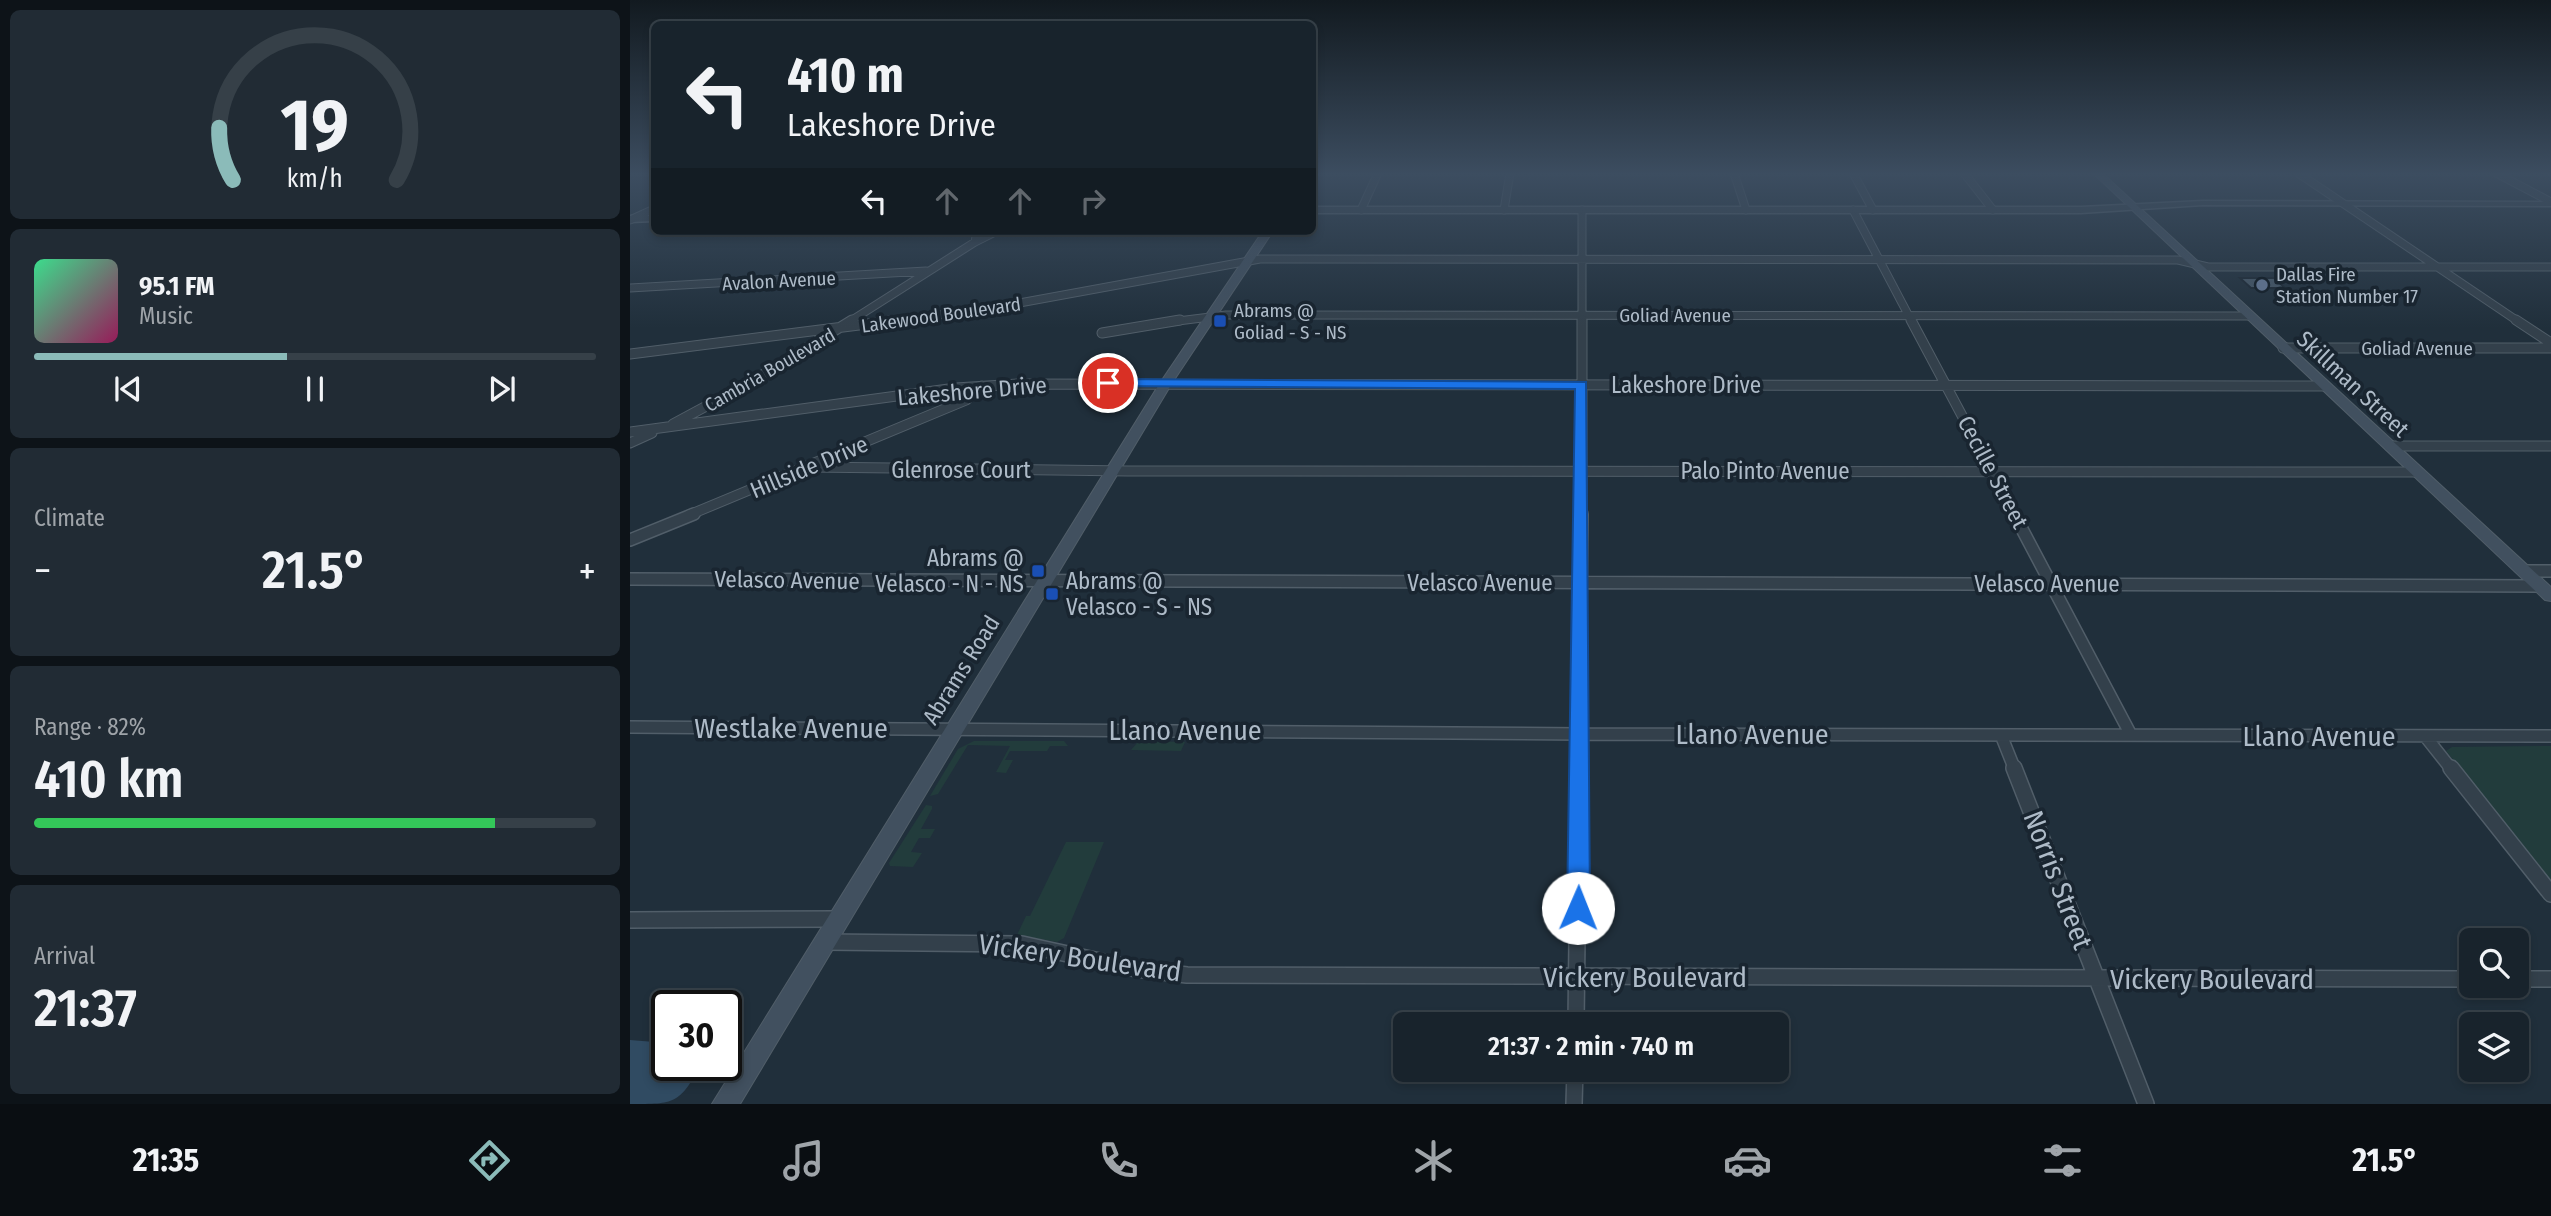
<!DOCTYPE html>
<meta charset="utf-8">
<style>
:root{--surface:#18232c;--page:#212b34;--text:#f1f3f6;--muted:#9fa4a9;--line:#364048;--accent:#8bbbb9}
body{margin:0;font-family:"Fira Sans Condensed",sans-serif;background:var(--page);color:var(--text);height:100vh;display:flex;flex-direction:column;font-size:26px;white-space:nowrap}
*{box-sizing:border-box;margin:0}
p{font-size:23px;color:var(--muted)}
.icon{flex:none;width:38px;height:38px;fill:none;stroke:currentColor;stroke-width:2;stroke-linecap:round;stroke-linejoin:round}
.map{position:relative;flex:1;overflow:hidden}
.panel{display:flex;flex-direction:column;gap:10px;padding:10px;background:#0d1318;width:630px}
.panel>*{flex:none}
.banner{position:absolute;left:21px;top:21px;width:665px;height:214px;border-radius:10px;box-shadow:0 4px 10px #0003,0 0 0 2px var(--line);background:#18232c;color:var(--text);overflow:hidden}
.tools{position:absolute;left:1829px;top:928px;display:grid;gap:14px}
.tools a{display:grid;place-items:center;width:70px;height:70px;border-radius:10px;background:var(--surface);box-shadow:0 4px 10px #0003,0 0 0 2px var(--line);font-size:35px}
.speed{position:absolute;left:21px;top:990px;display:flex;gap:14px;font-size:35px;font-weight:700;text-align:center}
.speed>*{display:grid;place-content:center;width:91px;height:91px;border-radius:50%;background:var(--surface);box-shadow:0 4px 10px #0003,0 0 0 2px var(--line);line-height:1}
.speed .limit{border:4px solid #111;border-radius:10px;background:#fff;color:#111}
.pin{position:absolute;display:grid;place-items:center;width:60px;height:60px;color:#fff;margin:-30px;border:4px solid #fff;border-radius:50%;box-shadow:0 2px 7px #0007}
.me{position:absolute;width:77px;margin:-38px;rotate:1deg;stroke-linejoin:round;filter:drop-shadow(0 0 5px #0008)}
.turn{display:flex;align-items:center;gap:24px;height:147px;padding:0 21px;font-size:32px}
.turn .icon{width:91px;height:91px;stroke-width:2.5}
.turn b{display:block;font-size:49px;line-height:60px}
.lanes{display:flex;align-items:center;height:66px;padding:0 21px;background:#0003;justify-content:center;gap:35px;direction:ltr}
.lanes .off{opacity:.35}
.big{font-size:52px;font-weight:600;line-height:1.1}
.panel .card{flex:1;display:flex;flex-direction:column;justify-content:center;gap:10px;min-width:0;padding:0 24px;border-radius:10px;background:var(--page)}
.panel .dial{align-items:center;gap:0}
.dial svg{height:182px;overflow:visible;fill:none;stroke:var(--line);stroke-width:7;stroke-linecap:round;text-anchor:middle}
.dial text{fill:var(--text);stroke:none}
.song{display:flex;align-items:center;gap:21px}
.cover{width:84px;height:84px;border-radius:10px;background:linear-gradient(135deg,hsl(150 70% 55%),hsl(330 70% 35%))}
.played{height:7px;border-radius:4px;background:linear-gradient(90deg,var(--accent) 45%,var(--line) 45%)}
.keys{display:flex;justify-content:space-around;direction:ltr}
.heat{display:flex;justify-content:space-between;align-items:center;font-size:38px;direction:ltr}
.charge{height:10px;border-radius:5px;background:linear-gradient(90deg,#34c759 82%,var(--line) 0)}
.trip{position:absolute;left:763px;top:1012px;width:396px;height:70px;border-radius:10px;background:var(--surface);box-shadow:0 4px 10px #0003,0 0 0 2px var(--line);font-weight:600;line-height:70px;text-align:center}
.dock{display:flex;height:112px;justify-content:space-around;align-items:center;background:#0a0e12;color:var(--muted)}
.dock .icon{width:49px;height:49px}
.dock .selected{color:var(--accent)}
.dock b{font-size:32px;color:var(--text)}
main{display:flex;flex:1;min-height:0}
.map>svg:first-child{display:block}
</style>
<main>
<section class="panel">
<div class="card dial"><svg viewBox="0 0 100 80">
<path d="M14 69A42 42 0 1 1 86 69"/>
<path d="M14 69A42 42 0 0 1 8 46" stroke="#8bbbb9"/>
<text x="50" y="56" font-size="32" font-weight="700">19</text>
<text x="50" y="72" font-size="11">km/h</text>
</svg></div>
<div class="card">
<div class="song"><i class="cover"></i><div><b>95.1 FM</b><p>Music</p></div></div>
<div class="played"></div>
<div class="keys"><svg class="icon" aria-label="previous" viewBox="0 0 24 24"><path d="M18 5L8 12l10 7zM5 5v14"/></svg><svg class="icon" aria-label="pause" viewBox="0 0 24 24"><path d="M8 5v14M16 5v14"/></svg><svg class="icon" aria-label="next" viewBox="0 0 24 24"><path d="M6 5l10 7-10 7zM19 5v14"/></svg></div>
</div>
<div class="card"><p>Climate</p>
<div class="heat"><a>−</a><b class="big">21.5°</b><a>+</a></div>
</div>
<div class="card"><p>Range · 82%</p><b class="big">410 km</b><div class="charge"></div></div>
<div class="card"><p>Arrival</p><b class="big">21:37</b></div>
</section>
<div class="map">
<svg width="1921" height="1104" viewBox="0 0 1921 1104">
<rect width="100%" height="100%" fill="#202f3b"/>
<path fill="#223c3c" d="M 344,741 L 434,741 L 438,746 L 420,746 L 417,751 L 380,751 L 375,760 L 383,760 L 376,773 L 366,772 L 380,746 L 338,745 L 308,794 L 300,796 L 328,749 Z
M 508,742 L 509,741 L 555,742 L 551,751 L 501,750 Z
M 1921,746 L 1921,880 L 1816,751 L 1822,747 Z
M 296,805 L 302,806 L 302,809 L 291,829 L 305,829 L 300,838 L 289,838 L 281,852 L 292,853 L 283,867 L 260,866 L 259,863 Z
M 436,842 L 474,842 L 434,938 L 427,942 L 387,935 L 396,916 L 400,916 Z"/>
<path fill="#304b62" d="M 0,1040 L 37,1043 L 37,1066 L 71,1066 C 48,1104 46,1104 0,1104 Z"/>
<path fill="#455665" stroke="#1b2732" stroke-width="2" d="M 1610,278 L 1644,278 L 1655,288 L 1621,288 Z"/>
<g fill="none" stroke-linecap="round" stroke-linejoin="round">
<defs>
<path id="minor-far3" d="M 1104,173 L 1116,210
M 1223,173 L 1243,210
M 1334,173 L 1363,210
M 1668,173 L 1889,322
M 1866,173 L 1921,202
M 731,210 L 748,173
M 874,210 L 880,173
M 952,210 L 952,322
M 1223,210 L 1282,322
M 0,220 L 24,209
M 345,242 L 367,231
M 0,288 L 296,271
M 219,322 L 345,242 L 347,231
M 255,322 L 362,308 L 630,259 L 1548,260 L 1578,267 L 1921,267
M 540,322 L 596,315 L 1619,316"/>
<path id="minor-far2" d="M 952,320 L 952,515
M 1281,320 L 1385,515
M 1886,320 L 1921,343
M 472,333 L 550,320
M 1653,348 L 1921,348
M 0,354 L 269,320
M 43,424 L 121,382 L 222,320
M 0,432 L 326,388 L 389,384 L 1694,386
M 0,443 L 22,433
M 1759,446 L 1921,446
M 179,467 L 498,471 L 1787,472
M 59,515 L 336,400 L 352,386"/>
<path id="minor-far1" d="M 1384,514 L 1501,735
M 0,540 L 64,514
M 1894,571 L 1921,571
M 0,579 L 1909,586
M 0,727 L 950,734 L 1921,736
M 1371,735 L 1385,770
M 1795,736 L 1822,770
M 949,770 L 952,514"/>
<path id="minor" d="M 1384,768 L 1516,1104
M 1821,768 L 1921,894
M 0,920 L 207,919
M 195,942 L 392,944 L 506,969 L 557,975 L 1841,979
M 1886,979 L 1921,979
M 946,1024 L 949,768
M 944,1104 L 945,1069"/>
<path id="tertiary" d="M 1573,201 L 1921,202 L 1921,206 L 1573,205 L 1451,213 L 682,213 L 682,207 L 1451,207 Z
M 0,216 L 24,216 L 24,221 L 0,222 Z"/>
<path id="secondary" d="M 1463,173 L 1472,173 L 1921,587 L 1921,601 L 1915,600 Z
M 633,231 L 643,231 L 542,383 L 110,1104 L 82,1104 L 530,383 Z"/>
</defs>
<use href="#minor-far3" stroke="#515e69" stroke-width="9"/>
<use href="#minor-far2" stroke="#515e69" stroke-width="11"/>
<use href="#minor-far1" stroke="#515e69" stroke-width="14"/>
<use href="#minor" stroke="#515e69" stroke-width="18"/>
<use href="#tertiary" stroke="#515e69" stroke-width="3"/>
<use href="#secondary" stroke="#515e69" stroke-width="2"/>
<use href="#minor-far3" stroke="#33404b" stroke-width="7"/>
<use href="#minor-far2" stroke="#33404b" stroke-width="9"/>
<use href="#minor-far1" stroke="#33404b" stroke-width="11"/>
<use href="#minor" stroke="#33404b" stroke-width="15"/>
<use href="#tertiary" fill="#33404b" fill-rule="evenodd"/>
<use href="#secondary" fill="#41505f" fill-rule="evenodd"/>
</g>
<linearGradient id="sky" x2="0" y2="1"><stop stop-color="#121a20"/><stop offset="0.53" stop-color="#3c4d60"/><stop offset="1" stop-color="#3c4d60" stop-opacity="0"/></linearGradient>
<rect width="1921" height="328" fill="url(#sky)"/>
<path fill="#1a73e8" stroke="#114b97" stroke-width="2" d="M 478,379 L 956,382 L 960,908 L 956,915 L 948,918 L 940,915 L 937,908 L 945,389 L 474,386 L 472,383 Z"/>
<circle fill="#5c6f8a" stroke="#192530" stroke-width="2.5" cx="1632" cy="285" r="7"/>
<g fill="#1a4fb4" stroke="#192530" stroke-width="2.5">
<rect x="583" y="314" width="14" height="14" rx="3.5"/>
<rect x="401" y="564" width="14" height="14" rx="3.5"/>
<rect x="415" y="587" width="14" height="14" rx="3.5"/>
</g>
<g text-anchor="middle" dominant-baseline="central" stroke-width="7" stroke-linejoin="round" paint-order="stroke">
<g font-size="19" fill="#aebbc8" stroke="#192530" text-anchor="start">
<text x="1646" y="274">Dallas Fire<tspan x="1646" dy="22">Station Number 17</tspan></text>
<text x="604" y="310">Abrams @<tspan x="604" dy="22">Goliad - S - NS</tspan></text>
</g>
<g font-size="19" fill="#aebbc8" stroke="#192530">
<text transform="translate(149 281) rotate(-3)">Avalon Avenue</text>
<text transform="translate(311 315) rotate(-8)">Lakewood Boulevard</text>
<text x="1045" y="315">Goliad Avenue</text>
<text x="1787" y="348">Goliad Avenue</text>
<text transform="translate(140 370) rotate(-30)">Cambria Boulevard</text>
</g>
<g font-size="23" fill="#aebbc8" stroke="#192530">
<text transform="translate(1723 384) rotate(43)">Skillman Street</text>
<text x="1056" y="385">Lakeshore Drive</text>
<text transform="translate(342 391) rotate(-5)">Lakeshore Drive</text>
<text transform="translate(179 467) rotate(-23)">Hillside Drive</text>
<text x="331" y="470">Glenrose Court</text>
<text x="1135" y="471">Palo Pinto Avenue</text>
<text transform="translate(1363 472) rotate(62)">Cecille Street</text>
<text transform="translate(157 580) rotate(1)">Velasco Avenue</text>
<text x="850" y="583">Velasco Avenue</text>
<text x="1417" y="584">Velasco Avenue</text>
<text transform="translate(331 670) rotate(-58)">Abrams Road</text>
</g>
<g font-size="23" fill="#aebbc8" stroke="#192530" text-anchor="end">
<text x="394" y="558">Abrams @<tspan x="394" dy="26">Velasco - N - NS</tspan></text>
<text x="436" y="581" text-anchor="start">Abrams @<tspan x="436" dy="26">Velasco - S - NS</tspan></text>
</g>
<g font-size="28" fill="#aebbc8" stroke="#192530">
<text x="161" y="728">Westlake Avenue</text>
<text x="555" y="730">Llano Avenue</text>
<text x="1122" y="734">Llano Avenue</text>
<text x="1689" y="736">Llano Avenue</text>
<text transform="translate(1428 880) rotate(69)">Norris Street</text>
<text transform="translate(450 958) rotate(8)">Vickery Boulevard</text>
<text x="1015" y="977">Vickery Boulevard</text>
<text x="1582" y="979">Vickery Boulevard</text>
</g>
</g>
</svg>
<div class="tools">
<a><svg class="icon" aria-label="search" viewBox="0 0 24 24"><circle cx="10" cy="10" r="6"/><path d="M15 15l6 6"/></svg></a>
<a><svg class="icon" aria-label="layers" viewBox="0 0 24 24"><path d="M12 4l9 5-9 5-9-5zM3 14l9 5 9-5"/></svg></a>
</div>
<div class="speed"><div class="limit">30</div></div>
<div class="pin" style="left:478px;top:383px;background:#d93025"><svg class="icon" aria-label="arrive" viewBox="0 0 24 24"><path d="M6 21V4h12l-3 4 3 4H6"/></svg></div>
<svg class="me" style="left:948px;top:908px" viewBox="-20 -20 40 40"><circle r="19" fill="#fff"/><path d="M0-13L10 11 0 6-10 11z" fill="#1a73e8"/></svg>
<div class="trip">21:37 · 2 min · 740 m</div>
<div class="banner">
<div class="turn"><svg class="icon" aria-label="left" viewBox="0 0 24 24"><path d="M17 20v-9H6M10 6l-5 5 5 5"/></svg><div><b>410 m</b>Lakeshore Drive</div></div>
<div class="lanes"><svg class="icon" aria-label="left" viewBox="0 0 24 24"><path d="M17 20v-9H6M10 6l-5 5 5 5"/></svg><svg class="icon off" aria-label="ahead" viewBox="0 0 24 24"><path d="M12 20V5M6 11l6-6 6 6"/></svg><svg class="icon off" aria-label="ahead" viewBox="0 0 24 24"><path d="M12 20V5M6 11l6-6 6 6"/></svg><svg class="icon off" aria-label="right" viewBox="0 0 24 24"><path d="M7 20v-9h11M14 6l5 5-5 5"/></svg></div>
</div>
</div>
</main>
<nav class="dock">
<b>21:35</b>
<svg class="icon selected" aria-label="directions" viewBox="0 0 24 24"><path d="M12 3l9 9-9 9-9-9zM9 14v-3h6M13 9l2 2-2 2"/></svg>
<svg class="icon" aria-label="music" viewBox="0 0 24 24"><path d="M9 18V5l10-2v13"/><circle cx="6" cy="18" r="3"/><circle cx="16" cy="16" r="3"/></svg>
<svg class="icon" aria-label="phone" viewBox="0 0 24 24"><path d="M5 4h4l2 5-3 2q2 4 5 5l2-3 5 2v4C11 20 4 13 5 4z"/></svg>
<svg class="icon" aria-label="climate" viewBox="0 0 24 24"><path d="M12 3v18M4 7l16 10M4 17L20 7"/></svg>
<svg class="icon" aria-label="car" viewBox="0 0 24 24"><path d="M5 17H2v-5l4-1 3-4h7l3 4 3 1v5h-3M9 17h6M6 11h13"/><circle cx="7" cy="17" r="2"/><circle cx="17" cy="17" r="2"/></svg>
<svg class="icon" aria-label="filters" viewBox="0 0 24 24"><path d="M4 7h16M4 17h16"/><circle cx="9" cy="7" r="2"/><circle cx="15" cy="17" r="2"/></svg>
<b>21.5°</b>
</nav>
